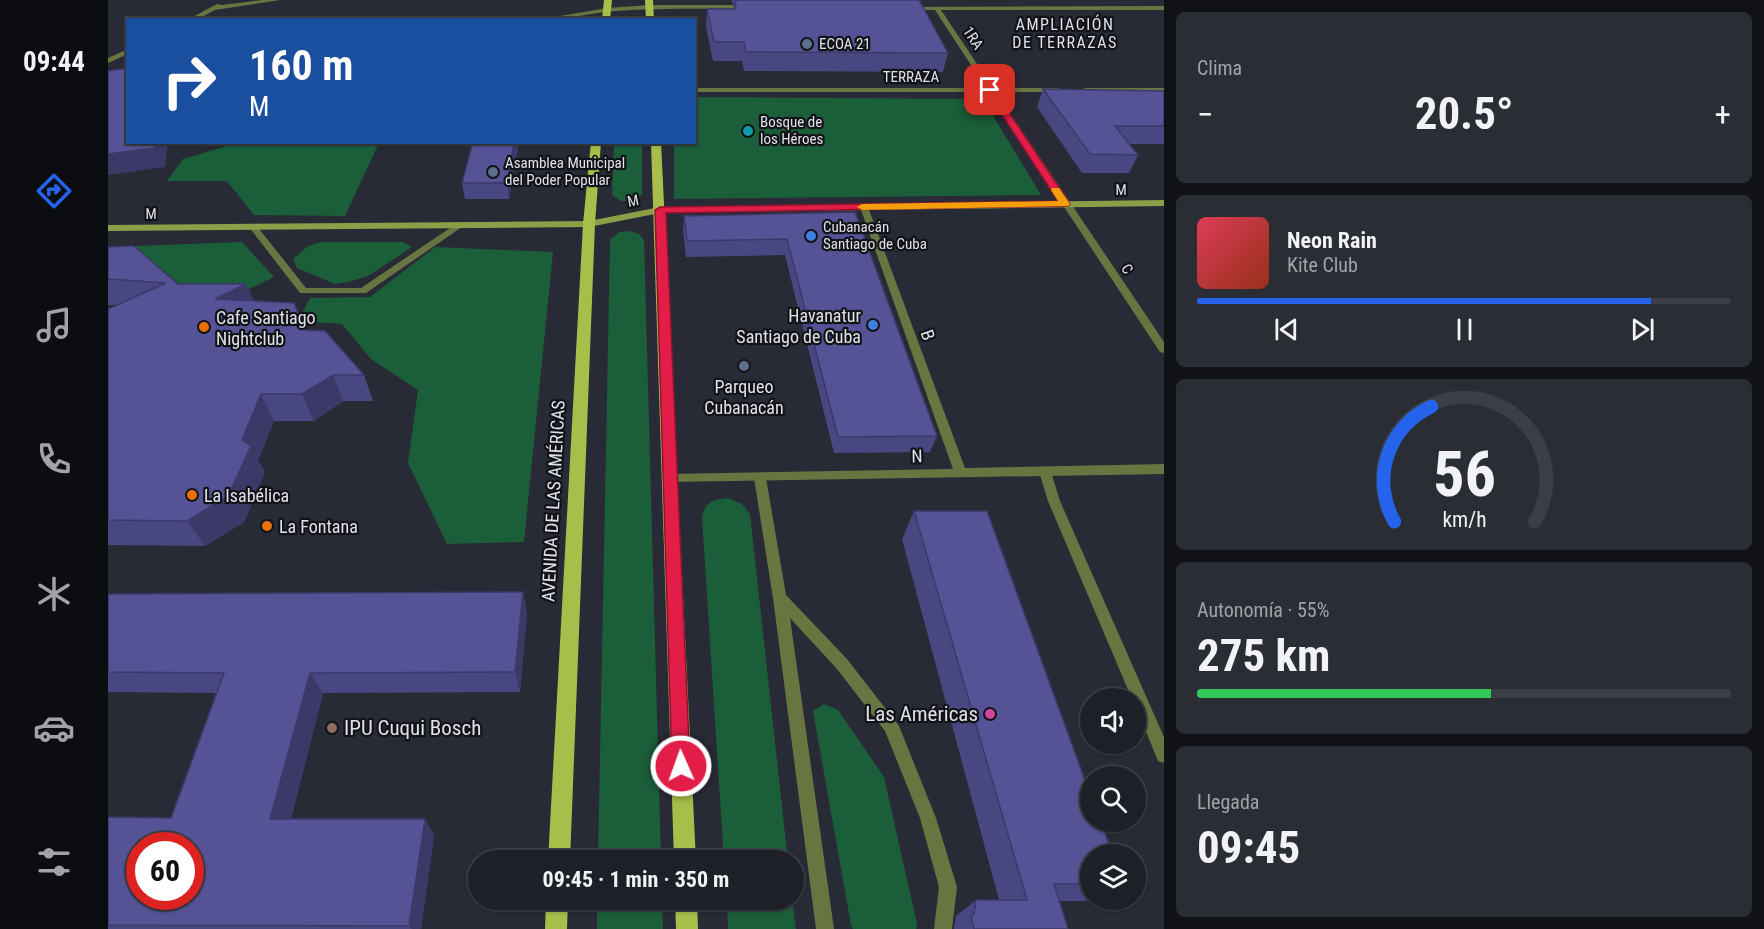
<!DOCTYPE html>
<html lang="es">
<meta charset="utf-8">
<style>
:root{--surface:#1e2028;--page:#2b2d34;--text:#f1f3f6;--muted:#a1a3a8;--line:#3c3e45;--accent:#2563eb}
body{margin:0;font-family:"Roboto Condensed",sans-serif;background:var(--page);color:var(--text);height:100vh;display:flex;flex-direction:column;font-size:22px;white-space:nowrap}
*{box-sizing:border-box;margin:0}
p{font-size:20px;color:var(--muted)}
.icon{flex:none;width:33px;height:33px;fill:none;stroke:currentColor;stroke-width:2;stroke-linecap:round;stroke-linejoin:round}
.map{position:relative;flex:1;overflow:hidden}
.sheet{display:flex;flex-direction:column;gap:12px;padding:12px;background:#101216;width:600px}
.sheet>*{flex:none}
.hud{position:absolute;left:18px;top:18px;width:570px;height:126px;border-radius:0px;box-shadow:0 2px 4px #0004,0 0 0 2px var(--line);background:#1a4fa0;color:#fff;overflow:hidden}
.controls{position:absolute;left:972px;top:688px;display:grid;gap:12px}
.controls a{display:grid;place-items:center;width:66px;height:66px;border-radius:50%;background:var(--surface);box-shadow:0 2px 4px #0004,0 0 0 2px var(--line);font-size:30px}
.speed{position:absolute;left:18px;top:832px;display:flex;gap:12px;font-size:30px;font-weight:700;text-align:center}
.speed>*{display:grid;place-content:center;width:78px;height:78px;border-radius:50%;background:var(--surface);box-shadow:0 2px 4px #0004,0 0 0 2px var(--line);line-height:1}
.speed .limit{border:9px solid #d22;background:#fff;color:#111}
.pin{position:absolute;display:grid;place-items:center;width:51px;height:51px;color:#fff;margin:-26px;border-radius:12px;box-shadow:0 3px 9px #0006}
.me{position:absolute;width:66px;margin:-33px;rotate:358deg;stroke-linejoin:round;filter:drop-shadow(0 0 4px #0008)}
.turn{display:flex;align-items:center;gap:21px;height:126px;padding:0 24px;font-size:27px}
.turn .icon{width:78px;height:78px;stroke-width:2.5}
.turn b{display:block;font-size:42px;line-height:51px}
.big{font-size:45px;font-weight:700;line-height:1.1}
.sheet .card{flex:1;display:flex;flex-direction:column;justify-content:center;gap:9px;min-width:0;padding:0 21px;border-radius:9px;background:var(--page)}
.sheet .dial{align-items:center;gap:0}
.dial svg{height:156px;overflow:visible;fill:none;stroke:var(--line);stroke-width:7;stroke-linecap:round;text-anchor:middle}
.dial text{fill:var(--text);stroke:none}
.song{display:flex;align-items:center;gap:18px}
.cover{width:72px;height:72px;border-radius:9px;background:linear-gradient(135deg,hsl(350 70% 55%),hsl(10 70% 35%))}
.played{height:6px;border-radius:3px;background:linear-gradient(90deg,var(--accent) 85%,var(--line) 85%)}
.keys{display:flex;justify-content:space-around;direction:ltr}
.heat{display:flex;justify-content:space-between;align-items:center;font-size:33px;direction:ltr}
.charge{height:9px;border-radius:4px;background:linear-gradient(90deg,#34c759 55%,var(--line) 0)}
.trip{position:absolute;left:360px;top:850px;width:336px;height:60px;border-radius:30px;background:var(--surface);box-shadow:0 2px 4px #0004,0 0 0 2px var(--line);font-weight:700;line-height:60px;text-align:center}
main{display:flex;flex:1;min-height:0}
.menu{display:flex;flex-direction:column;width:108px;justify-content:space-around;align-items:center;background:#0c0d10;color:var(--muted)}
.menu .icon{width:42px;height:42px}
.menu .on{color:var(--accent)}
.menu b{font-size:27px;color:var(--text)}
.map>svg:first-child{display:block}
</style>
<main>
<nav class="menu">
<b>09:44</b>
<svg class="icon on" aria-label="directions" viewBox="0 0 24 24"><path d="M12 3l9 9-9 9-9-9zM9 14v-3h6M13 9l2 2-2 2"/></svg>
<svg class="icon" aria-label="music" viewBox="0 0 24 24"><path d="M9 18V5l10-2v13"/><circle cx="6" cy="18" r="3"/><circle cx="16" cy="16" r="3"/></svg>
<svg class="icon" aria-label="phone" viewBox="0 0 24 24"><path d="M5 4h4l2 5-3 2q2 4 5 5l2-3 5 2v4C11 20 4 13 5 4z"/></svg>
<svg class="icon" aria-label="climate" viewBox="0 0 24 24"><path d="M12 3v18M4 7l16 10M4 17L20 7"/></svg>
<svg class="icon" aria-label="car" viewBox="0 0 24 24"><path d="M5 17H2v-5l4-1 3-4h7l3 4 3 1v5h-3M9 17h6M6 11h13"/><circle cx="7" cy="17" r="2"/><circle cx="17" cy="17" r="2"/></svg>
<svg class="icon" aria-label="filters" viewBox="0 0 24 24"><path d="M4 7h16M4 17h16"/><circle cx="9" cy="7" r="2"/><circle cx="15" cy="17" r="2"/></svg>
</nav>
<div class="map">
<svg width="1056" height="929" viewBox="0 0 1056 929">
<rect width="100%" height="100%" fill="#282b35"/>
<path fill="#1b5e3a" d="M 587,97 L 875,99 L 933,195 L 566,199 L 566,143 L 586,142 Z
M 129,143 L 270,145 L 237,216 L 146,215 L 119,181 L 59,181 L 75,159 Z
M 506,143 L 534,143 L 534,194 L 527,201 L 513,201 L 504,195 Z
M 522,231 L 531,234 L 536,240 L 553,861 L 490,861 L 502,240 L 511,232 Z
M 134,242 L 166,277 L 123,298 L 92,299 L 42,261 L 0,247 Z
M 213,242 L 295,242 L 304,247 L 260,276 L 241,282 L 227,284 L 189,268 L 185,259 L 200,246 Z
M 327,247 L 445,252 L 416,542 L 339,544 L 300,463 L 310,390 L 263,359 L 234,324 L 190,321 L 202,298 L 262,297 Z
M 620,498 L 634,504 L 642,514 L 680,861 L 616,861 L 594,517 C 596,502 607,499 620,498 Z
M 716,704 L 730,710 L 776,777 L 809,924 L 808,929 L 745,929 L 743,925 L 705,711 Z
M 489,900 L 554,900 L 555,929 L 489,929 Z
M 619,900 L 684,900 L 688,929 L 620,929 Z"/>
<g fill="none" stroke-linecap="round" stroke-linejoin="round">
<path fill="#697541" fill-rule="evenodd" d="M 351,222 L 354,223 L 354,227 L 258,293 L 192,293 L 141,227 L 142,225 L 148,225 L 198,288 L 253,288 Z
M 937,467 L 941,469 L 943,472 L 952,501 L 1056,737 L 1056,763 L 1050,761 L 1028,707 L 1028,699 L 1024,699 L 940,501 L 931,472 L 933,469 Z
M 652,473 L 656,475 L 658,478 L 678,595 L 739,659 L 791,726 L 828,818 L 849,887 L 844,929 L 826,929 L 831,887 L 812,818 L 777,731 L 729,669 L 682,618 L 726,929 L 708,929 L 665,598 L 646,478 L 648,475 Z"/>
<path fill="#697541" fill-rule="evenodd" d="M 154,0 L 172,0 L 107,10 L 88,20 L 79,20 L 109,4 L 114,5 Z
M 541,5 L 640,5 L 643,7 L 640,9 C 596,9 552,8 508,11 C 482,13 456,20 429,20 L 499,8 Z
M 1056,6 L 1056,10 L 833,10 L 885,88 L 950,88 L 954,90 L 950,92 L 888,92 L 1056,342 L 1056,353 L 1052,352 L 880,92 L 586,92 L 586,88 L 878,88 L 827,10 L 798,10 L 796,7 Z
M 20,49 L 20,54 L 0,63 L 0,58 Z
M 976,88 L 1056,88 L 1056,92 L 976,92 Z
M 756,204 L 760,207 L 857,468 L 1056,464 L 1056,474 L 558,482 L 556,479 L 558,476 L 562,474 L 845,469 L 752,207 Z"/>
<path fill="#8c9e48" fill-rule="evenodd" d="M 1056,200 L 1056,206 L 552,213 L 481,227 L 0,231 L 0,225 L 481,221 L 552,207 Z"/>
<path fill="#a7be4b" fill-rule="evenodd" d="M 496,0 L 504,0 L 502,20 L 494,20 Z
M 537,0 L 545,0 L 546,20 L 538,20 Z
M 483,142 L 493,142 L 487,224 L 462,861 L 440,861 L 475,224 Z
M 543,142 L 553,142 L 588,861 L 566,861 Z
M 438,900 L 460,900 L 459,929 L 437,929 Z
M 567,900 L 589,900 L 590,929 L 568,929 Z"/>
</g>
<path fill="#494781" d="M 624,0 L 786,0 L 840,53 L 835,72 L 636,71 L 634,61 L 605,61 L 598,27 L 599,9 L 625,9 L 626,3 L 624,3 Z
M 935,89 L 1056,91 L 1056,144 L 1021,144 L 1030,155 L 1021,173 L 974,173 L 929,107 Z
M 359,142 L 411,142 L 401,199 L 357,199 L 354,183 L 364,146 L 360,146 Z
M 747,212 L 829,436 L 822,452 L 726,453 L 677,255 L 578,257 L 575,231 L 576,216 Z
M 0,247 L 70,284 L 138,284 L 146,301 L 197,330 L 256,375 L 265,401 L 235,401 L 206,421 L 166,421 L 150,460 L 157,472 L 136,522 L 97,546 L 0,545 L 0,309 L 9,305 L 0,305 Z
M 806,511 L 982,855 L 982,900 L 989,900 L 987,901 L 951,901 L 960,929 L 846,929 L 848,916 L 868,900 L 891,900 L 794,539 Z
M 415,592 L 419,613 L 412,692 L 215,693 L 183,819 L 326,835 L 313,929 L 0,929 L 0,817 L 63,818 L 108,693 L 0,692 L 0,594 Z"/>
<path fill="#3c3969" d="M 48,142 L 60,142 L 57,167 L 0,175 L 0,154 Z
M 406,142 L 411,142 L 401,199 L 399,183 Z
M 138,284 L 150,310 L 107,299 Z
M 225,375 L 235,401 L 206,421 L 194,394 Z
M 153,394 L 166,421 L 150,460 L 157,472 L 136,522 L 97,546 L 79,521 L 134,440 Z
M 415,592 L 419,613 L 412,692 L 407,672 Z
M 202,673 L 215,693 L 179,835 L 162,819 Z
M 317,819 L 326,835 L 313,929 L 304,929 L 301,926 Z"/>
<path fill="#555296" stroke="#3c3969" stroke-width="1.5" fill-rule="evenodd" d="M 627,0 L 811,0 L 840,53 L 638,52 L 636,42 L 606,42 L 599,9 L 628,9 Z
M 20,68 L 20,142 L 48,142 L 47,148 L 0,154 L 0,71 Z
M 935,89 L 1056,91 L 1056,126 L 1007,126 L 1030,155 L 982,154 Z
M 365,142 L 406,142 L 399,183 L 354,183 Z
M 747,212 L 829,436 L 730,437 L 679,239 L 579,241 L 576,216 Z
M 26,246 L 70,284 L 138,284 L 107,299 L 186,303 L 197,330 L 217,331 L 256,375 L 225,375 L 194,394 L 153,394 L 134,440 L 143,446 L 120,496 L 79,521 L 0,520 L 0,309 L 58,283 L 0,279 L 0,247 Z
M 806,511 L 879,511 L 982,794 L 982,822 L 993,822 L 1005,855 L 982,855 L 982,884 L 946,884 L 960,929 L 866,929 L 863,916 L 866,914 L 868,900 L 919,900 Z
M 415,592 L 407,672 L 202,673 L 162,819 L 317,819 L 301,926 L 0,925 L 0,817 L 63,818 L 116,673 L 0,672 L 0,594 ZM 32,846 L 82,846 L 82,897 L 32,897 Z"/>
<path fill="#e11d48" stroke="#92132f" stroke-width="1.5" d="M 882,88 L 886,90 L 962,204 L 960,206 L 558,213 L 582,766 L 579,772 L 573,775 L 567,772 L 564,766 L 547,210 L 552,207 L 950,201 L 878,90 Z"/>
<path fill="#f59e0b" d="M 944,188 L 951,188 L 962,204 L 960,206 L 754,210 L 749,207 L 754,204 L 950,201 L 943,190 Z"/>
<g fill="#5c6f8a" stroke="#121318" stroke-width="2">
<circle cx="699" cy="44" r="6"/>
<circle cx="385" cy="172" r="6"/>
<circle cx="636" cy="366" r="6"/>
</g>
<circle fill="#0f9aa8" stroke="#121318" stroke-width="2" cx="640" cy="131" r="6"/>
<g fill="#3f7fe0" stroke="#121318" stroke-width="2">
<circle cx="703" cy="236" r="6"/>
<circle cx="765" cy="325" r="6"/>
</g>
<g fill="#e8710a" stroke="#121318" stroke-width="2">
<circle cx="96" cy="327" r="6"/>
<circle cx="84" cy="495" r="6"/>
<circle cx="159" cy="526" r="6"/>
</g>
<circle fill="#d1479c" stroke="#121318" stroke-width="2" cx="882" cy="714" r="6"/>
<circle fill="#8d6e63" stroke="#121318" stroke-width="2" cx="224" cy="728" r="6"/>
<g text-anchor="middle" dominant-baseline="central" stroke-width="4.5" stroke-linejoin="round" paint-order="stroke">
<g font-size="15" fill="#e0e2e9" stroke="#121318">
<text transform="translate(865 38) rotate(57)">1RA</text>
<text x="803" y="77">TERRAZA</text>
<text transform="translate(1013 190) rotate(-1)">M</text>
<text transform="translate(525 201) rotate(-11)">M</text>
<text transform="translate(43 214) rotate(-1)">M</text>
<text transform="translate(1019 269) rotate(56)">C</text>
</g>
<g font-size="15" fill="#e0e2e9" stroke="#121318" text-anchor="start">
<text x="711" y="44">ECOA 21</text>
<text x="652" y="122">Bosque de<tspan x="652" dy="17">los Héroes</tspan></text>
<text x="397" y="163">Asamblea Municipal<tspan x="397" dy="17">del Poder Popular</tspan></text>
<text x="715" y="227">Cubanacán<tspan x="715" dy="17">Santiago de Cuba</tspan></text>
</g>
<g font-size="16" letter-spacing="1.5" fill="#e0e2e9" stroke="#121318">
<text x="957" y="24">AMPLIACIÓN<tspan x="957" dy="18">DE TERRAZAS</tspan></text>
</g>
<g font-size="18" fill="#e0e2e9" stroke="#121318" text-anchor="start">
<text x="753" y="315" text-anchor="end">Havanatur<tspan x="753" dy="21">Santiago de Cuba</tspan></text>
<text x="108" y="317">Cafe Santiago<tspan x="108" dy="21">Nightclub</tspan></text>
<text x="636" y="386" text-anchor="middle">Parqueo<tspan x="636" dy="21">Cubanacán</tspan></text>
<text x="96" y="495">La Isabélica</text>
<text x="171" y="526">La Fontana</text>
</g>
<g font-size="18" fill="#e0e2e9" stroke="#121318">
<text transform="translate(820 335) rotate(70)">B</text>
<text transform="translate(809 456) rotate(-1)">N</text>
<text transform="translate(445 501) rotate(-87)">AVENIDA DE LAS AMÉRICAS</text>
</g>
<g font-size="21" fill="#e0e2e9" stroke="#121318" text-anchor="end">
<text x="870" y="714">Las Américas</text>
<text x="236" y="728" text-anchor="start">IPU Cuqui Bosch</text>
</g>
</g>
</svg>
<div class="controls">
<a><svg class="icon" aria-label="sound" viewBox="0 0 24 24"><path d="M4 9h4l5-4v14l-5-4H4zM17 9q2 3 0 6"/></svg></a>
<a><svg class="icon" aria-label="search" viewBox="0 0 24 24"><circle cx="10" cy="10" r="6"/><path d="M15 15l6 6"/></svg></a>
<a><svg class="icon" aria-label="layers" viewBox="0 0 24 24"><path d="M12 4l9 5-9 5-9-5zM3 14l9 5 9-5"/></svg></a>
</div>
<div class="speed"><div class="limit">60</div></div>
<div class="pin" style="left:882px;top:90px;background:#d93025"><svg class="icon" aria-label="arrive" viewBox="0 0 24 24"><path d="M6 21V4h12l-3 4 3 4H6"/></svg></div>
<svg class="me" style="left:573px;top:766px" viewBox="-20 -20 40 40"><circle r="17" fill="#e11d48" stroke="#fff" stroke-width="3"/><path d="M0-11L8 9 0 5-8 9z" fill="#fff"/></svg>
<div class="trip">09:45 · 1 min · 350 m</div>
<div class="hud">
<div class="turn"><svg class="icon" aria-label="right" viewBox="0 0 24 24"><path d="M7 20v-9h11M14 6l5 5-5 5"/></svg><div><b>160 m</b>M</div></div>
</div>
</div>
<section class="sheet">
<div class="card"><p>Clima</p>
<div class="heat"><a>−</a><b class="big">20.5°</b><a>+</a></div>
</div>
<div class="card">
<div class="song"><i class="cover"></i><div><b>Neon Rain</b><p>Kite Club</p></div></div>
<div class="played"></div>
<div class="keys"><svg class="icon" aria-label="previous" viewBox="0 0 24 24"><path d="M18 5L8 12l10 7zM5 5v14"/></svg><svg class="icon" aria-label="pause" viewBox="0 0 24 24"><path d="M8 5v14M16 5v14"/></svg><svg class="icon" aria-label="next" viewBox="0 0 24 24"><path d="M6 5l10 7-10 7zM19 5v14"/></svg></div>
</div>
<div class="card dial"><svg viewBox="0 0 100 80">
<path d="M14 69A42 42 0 1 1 86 69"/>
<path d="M14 69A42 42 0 0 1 33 10" stroke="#2563eb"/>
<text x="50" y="56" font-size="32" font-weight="700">56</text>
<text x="50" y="72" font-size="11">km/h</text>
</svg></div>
<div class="card"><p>Autonomía · 55%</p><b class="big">275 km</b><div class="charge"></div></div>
<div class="card"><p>Llegada</p><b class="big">09:45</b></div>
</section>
</main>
